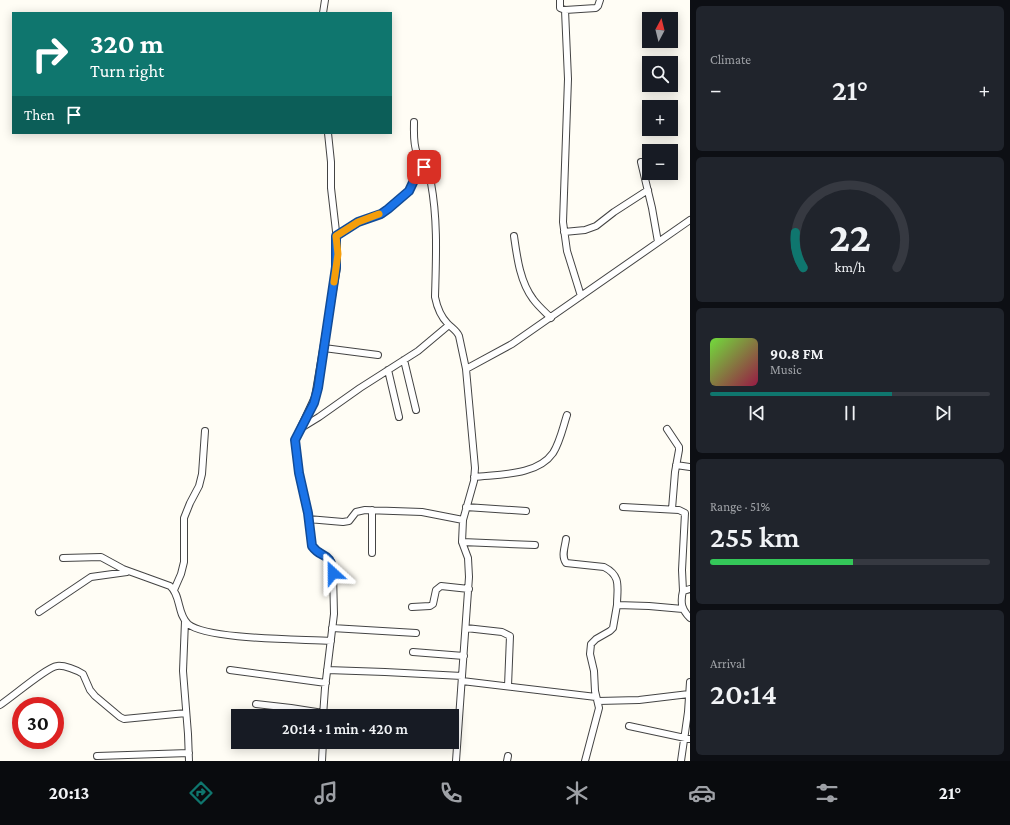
<!DOCTYPE html>
<meta charset="utf-8">
<style>
:root{--surface:#171b24;--page:#20242c;--text:#f1f3f6;--muted:#9ea1a6;--line:#363941;--accent:#0f766e}
body{margin:0;font-family:"Crimson Pro",serif;background:var(--page);color:var(--text);height:100vh;display:flex;flex-direction:column;font-size:15px;white-space:nowrap}
*{box-sizing:border-box;margin:0}
p{font-size:13px;color:var(--muted)}
.icon{flex:none;width:22px;height:22px;fill:none;stroke:currentColor;stroke-width:2;stroke-linecap:round;stroke-linejoin:round}
.map{position:relative;flex:1;overflow:hidden}
.sheet{display:flex;flex-direction:column;gap:6px;padding:6px;background:#0d0f14;width:320px}
.sheet>*{flex:none}
.top-card{position:absolute;left:12px;top:12px;width:380px;height:122px;border-radius:0px;box-shadow:0 2px 10px #0003;background:#0f766e;color:#fff;overflow:hidden}
.needle{width:26px;rotate:7deg}
.tools{position:absolute;left:642px;top:12px;display:grid;gap:8px}
.tools a{display:grid;place-items:center;width:36px;height:36px;border-radius:0px;background:var(--surface);box-shadow:0 2px 10px #0003;font-size:20px}
.speed{position:absolute;left:12px;top:697px;display:flex;gap:8px;font-size:20px;font-weight:700;text-align:center}
.speed>*{display:grid;place-content:center;width:52px;height:52px;border-radius:50%;background:var(--surface);box-shadow:0 2px 10px #0003;line-height:1}
.speed .limit{border:6px solid #d22;background:#fff;color:#111}
.pin{position:absolute;display:grid;place-items:center;width:34px;height:34px;color:#fff;margin:-17px;border-radius:8px;box-shadow:0 2px 6px #0006}
.me{position:absolute;width:44px;margin:-22px;rotate:336deg;stroke-linejoin:round;filter:drop-shadow(0 0 3px #0008)}
.turn{display:flex;align-items:center;gap:14px;height:84px;padding:0 12px;font-size:18px}
.turn .icon{width:52px;height:52px;stroke-width:2.5}
.turn b{display:block;font-size:28px;line-height:34px}
.then{display:flex;align-items:center;height:38px;padding:0 12px;background:#0003;gap:8px;font-size:15px}
.big{font-size:30px;font-weight:600;line-height:1.1}
.sheet .tile{flex:1;display:flex;flex-direction:column;justify-content:center;gap:6px;min-width:0;padding:0 14px;border-radius:6px;background:var(--page)}
.sheet .dial{align-items:center;gap:0}
.dial svg{height:104px;overflow:visible;fill:none;stroke:var(--line);stroke-width:7;stroke-linecap:round;text-anchor:middle}
.dial text{fill:var(--text);stroke:none}
.song{display:flex;align-items:center;gap:12px}
.cover{width:48px;height:48px;border-radius:6px;background:linear-gradient(135deg,hsl(100 70% 55%),hsl(340 70% 35%))}
.played{height:4px;border-radius:2px;background:linear-gradient(90deg,var(--accent) 65%,var(--line) 65%)}
.keys{display:flex;justify-content:space-around;direction:ltr}
.heat{display:flex;justify-content:space-between;align-items:center;font-size:22px;direction:ltr}
.charge{height:6px;border-radius:3px;background:linear-gradient(90deg,#34c759 51%,var(--line) 0)}
.trip{position:absolute;left:231px;top:709px;width:228px;height:40px;border-radius:0px;background:var(--surface);box-shadow:0 2px 10px #0003;font-weight:600;line-height:40px;text-align:center}
.tabs{display:flex;height:64px;justify-content:space-around;align-items:center;background:#090b0e;color:var(--muted)}
.tabs .icon{width:28px;height:28px}
.tabs .selected{color:var(--accent)}
.tabs b{font-size:18px;color:var(--text)}
main{display:flex;flex:1;min-height:0}
.map>svg:first-child{display:block}
</style>
<main>
<div class="map">
<svg width="690" height="761" viewBox="0 0 690 761">
<rect width="100%" height="100%" fill="#fffdf5"/>
<g fill="none" stroke-linecap="round" stroke-linejoin="round">
<defs>
<path id="minor" d="M 560,0 L 560,8 L 565,10 L 568,79 L 563,222 L 567,251 L 581,296
M 565,10 L 596,8 L 598,6 L 600,0
M 323,13 L 325,0
M 414,122 C 414,132 413,144 417,153 C 421,163 428,172 431,183 C 438,221 436,259 435,297 C 437,307 440,316 448,324 C 452,328 457,331 459,336 L 466,369
M 641,162 L 652,208 L 658,242
M 564,232 L 585,230 L 596,226 L 614,212 L 648,190
M 336,236 L 358,222 L 381,214 L 388,209 L 409,191 L 417,174 L 424,167
M 514,236 C 517,257 520,282 533,299 C 538,306 545,312 551,318
M 324,348 L 378,355
M 404,360 L 416,410
M 388,370 L 399,417
M 301,428 L 319,417 L 360,388 L 418,351 L 449,325
M 667,429 L 679,447 L 679,450 L 675,472 L 672,509
M 676,465 L 690,467
M 474,477 C 499,474 537,476 553,453 C 560,442 563,427 567,415
M 466,507 L 526,511
M 623,507 L 679,510 L 685,513 L 682,570 L 683,591
M 372,510 L 372,553
M 308,519 L 343,522 L 349,521 L 356,512 L 365,510 L 422,512 L 463,520
M 566,539 C 565,547 561,556 566,563 L 604,567 C 622,576 617,588 617,605
M 462,542 L 535,545
M 63,558 L 101,557 L 123,569 L 170,586 C 181,595 177,614 188,624 C 208,640 302,639 331,641
M 690,589 L 683,591 C 680,603 682,610 690,618
M 174,590 L 181,574 L 184,562 L 184,518 L 190,503 L 199,486 L 202,474 L 205,431
M 412,607 L 430,606 L 433,604 L 436,590 L 441,586 L 469,589
M 39,612 L 91,577 L 127,572
M 185,621 L 183,671 L 188,734 L 189,761
M 332,628 L 416,633
M 466,628 L 502,632 L 510,636 L 508,686
M 413,652 L 464,656
M 230,670 L 326,683
M 327,670 L 385,672 L 462,676
M 462,681 L 596,697
M 598,701 L 639,700 L 689,694
M 256,704 L 291,708 L 323,713
M 0,705 C 11,698 47,667 57,666 C 64,665 77,670 83,674 L 90,690 L 95,696 L 120,717 L 124,719 L 186,713
M 323,716 L 325,688 L 334,614 L 333,573 L 332,563 L 330,560 L 315,549 L 312,546 L 308,513 L 299,473 L 295,440 L 315,397 L 337,267 L 337,240 L 331,188 L 331,162 L 328,133
M 629,726 L 690,739
M 97,756 L 189,753
M 322,761 L 323,742
M 456,761 L 469,577 L 468,558 L 462,542 L 463,520 L 474,481 L 475,468 L 466,369 L 512,344 L 690,220
M 507,761 L 508,756
M 585,761 L 599,708 L 595,691 L 594,671 L 590,654 L 591,644 L 596,639 L 610,631 L 613,628 L 617,605 L 649,606 L 683,609
M 681,761 L 688,712 L 690,682"/>
</defs>
<use href="#minor" stroke="#444" stroke-width="8"/>
<use href="#minor" stroke="#fff" stroke-width="6"/>
</g>
<g fill="none" stroke-linecap="round" stroke-linejoin="round">
<defs>
<path id="route" d="M 333,573 C 330,550 322,560 312,546 L 308,513 L 299,473 L 295,440 L 314,403 L 318,388 L 336,267 L 336,236 L 358,222 L 381,214 L 388,209 L 409,191 L 417,174 L 424,167"/>
</defs>
<use href="#route" stroke="#114b97" stroke-width="10"/>
<use href="#route" stroke="#1a73e8" stroke-width="7"/>
<path stroke="#f59e0b" stroke-width="7" d="M 334,282 L 338,254 L 336,236 L 358,222 L 379,214"/>
</g>
</svg>
<div class="tools">
<a><svg class="needle" viewBox="-14 -14 28 28"><path d="M0-13l5 13h-10z" fill="#e53935"/><path d="M0 13l5-13h-10z" fill="#9ea1a6"/></svg></a>
<a><svg class="icon" aria-label="search" viewBox="0 0 24 24"><circle cx="10" cy="10" r="6"/><path d="M15 15l6 6"/></svg></a>
<a>+</a>
<a>−</a>
</div>
<div class="speed"><div class="limit">30</div></div>
<div class="pin" style="left:424px;top:167px;background:#d93025"><svg class="icon" aria-label="arrive" viewBox="0 0 24 24"><path d="M6 21V4h12l-3 4 3 4H6"/></svg></div>
<svg class="me" style="left:333px;top:573px" viewBox="-20 -20 40 40"><path d="M0-17L14 15 0 8-14 15z" fill="#1a73e8" stroke="#fff" stroke-width="4"/></svg>
<div class="trip">20:14 · 1 min · 420 m</div>
<div class="top-card">
<div class="turn"><svg class="icon" aria-label="right" viewBox="0 0 24 24"><path d="M7 20v-9h11M14 6l5 5-5 5"/></svg><div><b>320 m</b>Turn right</div></div>
<div class="then">Then<svg class="icon" aria-label="arrive" viewBox="0 0 24 24"><path d="M6 21V4h12l-3 4 3 4H6"/></svg></div>
</div>
</div>
<section class="sheet">
<div class="tile"><p>Climate</p>
<div class="heat"><a>−</a><b class="big">21°</b><a>+</a></div>
</div>
<div class="tile dial"><svg viewBox="0 0 100 80">
<path d="M14 69A42 42 0 1 1 86 69"/>
<path d="M14 69A42 42 0 0 1 8 42" stroke="#0f766e"/>
<text x="50" y="56" font-size="32" font-weight="700">22</text>
<text x="50" y="72" font-size="11">km/h</text>
</svg></div>
<div class="tile">
<div class="song"><i class="cover"></i><div><b>90.8 FM</b><p>Music</p></div></div>
<div class="played"></div>
<div class="keys"><svg class="icon" aria-label="previous" viewBox="0 0 24 24"><path d="M18 5L8 12l10 7zM5 5v14"/></svg><svg class="icon" aria-label="pause" viewBox="0 0 24 24"><path d="M8 5v14M16 5v14"/></svg><svg class="icon" aria-label="next" viewBox="0 0 24 24"><path d="M6 5l10 7-10 7zM19 5v14"/></svg></div>
</div>
<div class="tile"><p>Range · 51%</p><b class="big">255 km</b><div class="charge"></div></div>
<div class="tile"><p>Arrival</p><b class="big">20:14</b></div>
</section>
</main>
<nav class="tabs">
<b>20:13</b>
<svg class="icon selected" aria-label="directions" viewBox="0 0 24 24"><path d="M12 3l9 9-9 9-9-9zM9 14v-3h6M13 9l2 2-2 2"/></svg>
<svg class="icon" aria-label="music" viewBox="0 0 24 24"><path d="M9 18V5l10-2v13"/><circle cx="6" cy="18" r="3"/><circle cx="16" cy="16" r="3"/></svg>
<svg class="icon" aria-label="phone" viewBox="0 0 24 24"><path d="M5 4h4l2 5-3 2q2 4 5 5l2-3 5 2v4C11 20 4 13 5 4z"/></svg>
<svg class="icon" aria-label="climate" viewBox="0 0 24 24"><path d="M12 3v18M4 7l16 10M4 17L20 7"/></svg>
<svg class="icon" aria-label="car" viewBox="0 0 24 24"><path d="M5 17H2v-5l4-1 3-4h7l3 4 3 1v5h-3M9 17h6M6 11h13"/><circle cx="7" cy="17" r="2"/><circle cx="17" cy="17" r="2"/></svg>
<svg class="icon" aria-label="filters" viewBox="0 0 24 24"><path d="M4 7h16M4 17h16"/><circle cx="9" cy="7" r="2"/><circle cx="15" cy="17" r="2"/></svg>
<b>21°</b>
</nav>
